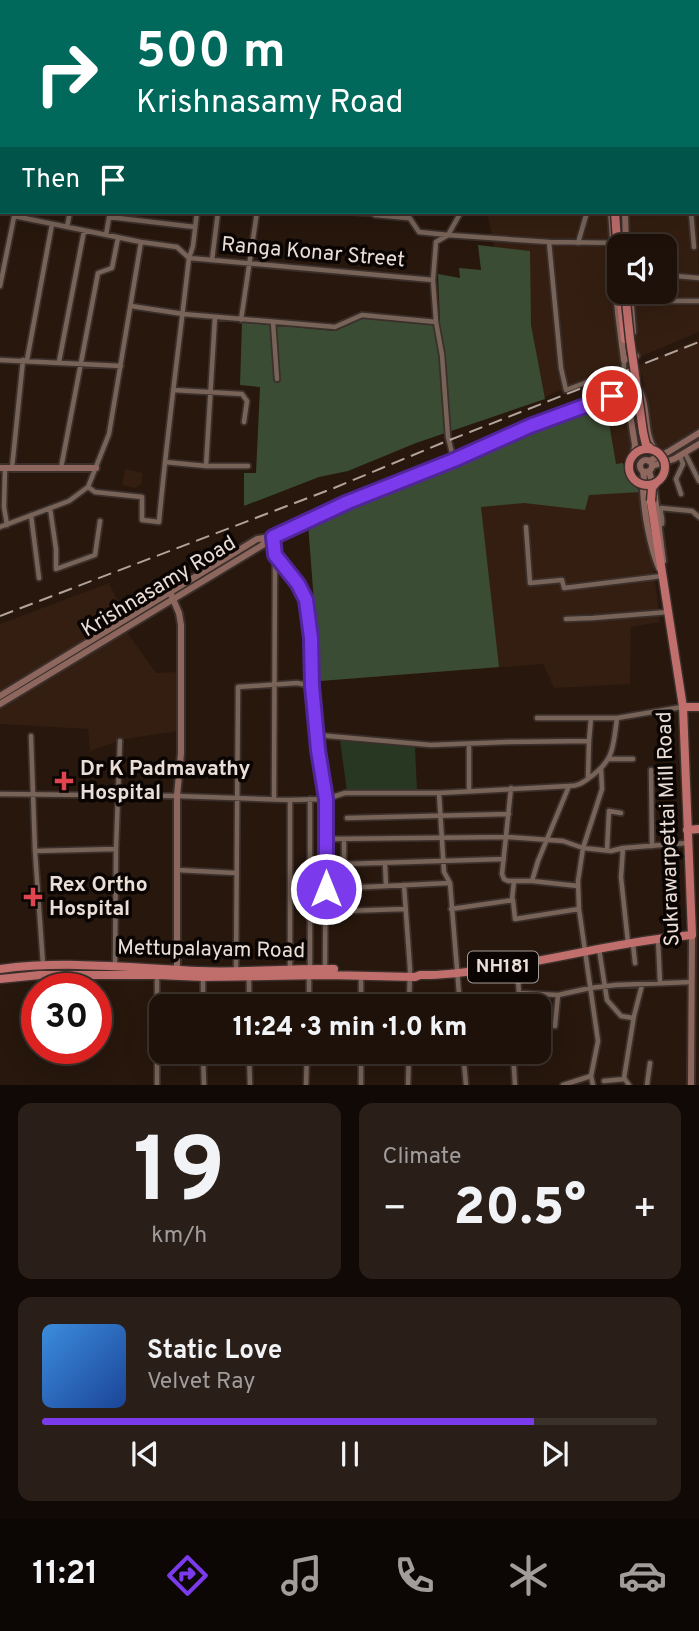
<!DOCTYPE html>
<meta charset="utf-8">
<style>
:root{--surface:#1d110a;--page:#2a1f18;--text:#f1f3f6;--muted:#a09d9c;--line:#3b312b;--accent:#7c3aed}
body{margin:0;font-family:Overpass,sans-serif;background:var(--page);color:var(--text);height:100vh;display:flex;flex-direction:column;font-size:26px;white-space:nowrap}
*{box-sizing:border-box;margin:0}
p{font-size:23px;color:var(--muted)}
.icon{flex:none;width:38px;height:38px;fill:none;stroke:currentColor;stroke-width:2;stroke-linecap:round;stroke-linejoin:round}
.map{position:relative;height:1085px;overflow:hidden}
.side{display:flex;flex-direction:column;gap:18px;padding:18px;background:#100906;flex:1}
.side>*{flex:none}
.top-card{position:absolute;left:0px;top:0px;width:700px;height:214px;box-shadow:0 7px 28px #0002,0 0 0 2px var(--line);background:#00695c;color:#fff;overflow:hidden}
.fabs{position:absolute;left:607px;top:234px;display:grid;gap:14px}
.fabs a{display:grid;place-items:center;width:70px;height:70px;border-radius:14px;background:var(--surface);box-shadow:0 7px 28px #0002,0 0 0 2px var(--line);font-size:35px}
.speed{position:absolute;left:21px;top:973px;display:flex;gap:14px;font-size:35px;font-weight:700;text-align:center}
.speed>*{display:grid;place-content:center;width:91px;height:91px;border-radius:50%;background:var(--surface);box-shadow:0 7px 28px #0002,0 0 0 2px var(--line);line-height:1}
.speed .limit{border:10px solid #d22;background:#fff;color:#111}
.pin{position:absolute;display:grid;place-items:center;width:60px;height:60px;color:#fff;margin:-30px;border:4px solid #fff;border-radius:50%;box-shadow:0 2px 7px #0007}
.me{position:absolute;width:77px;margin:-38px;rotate:0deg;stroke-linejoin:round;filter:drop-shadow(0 0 5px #0008)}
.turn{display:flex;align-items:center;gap:24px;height:147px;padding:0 21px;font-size:32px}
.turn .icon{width:91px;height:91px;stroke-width:2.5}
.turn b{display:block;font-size:49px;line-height:60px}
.then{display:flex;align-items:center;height:66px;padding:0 21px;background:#0003;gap:14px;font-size:26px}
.big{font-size:52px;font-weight:800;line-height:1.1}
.side .tile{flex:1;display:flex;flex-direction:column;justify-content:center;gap:10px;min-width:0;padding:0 24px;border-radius:14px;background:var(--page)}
.side .dial{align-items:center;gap:0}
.dial b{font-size:91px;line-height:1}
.song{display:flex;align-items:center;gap:21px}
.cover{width:84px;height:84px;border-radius:10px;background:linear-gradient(135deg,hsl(210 70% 55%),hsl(220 70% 35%))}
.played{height:7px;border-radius:4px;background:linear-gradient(90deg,var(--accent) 80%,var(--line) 80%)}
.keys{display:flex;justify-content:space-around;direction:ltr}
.heat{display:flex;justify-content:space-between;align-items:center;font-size:38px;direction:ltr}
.side .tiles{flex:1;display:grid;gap:18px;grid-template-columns:1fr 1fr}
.tile:last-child{grid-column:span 2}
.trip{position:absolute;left:149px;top:994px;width:402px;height:70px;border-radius:14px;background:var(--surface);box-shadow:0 7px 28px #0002,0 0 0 2px var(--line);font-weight:800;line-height:70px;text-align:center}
.menu{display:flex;height:112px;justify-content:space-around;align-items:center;background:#0c0704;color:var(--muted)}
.menu .icon{width:49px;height:49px}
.menu .active{color:var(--accent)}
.menu b{font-size:32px;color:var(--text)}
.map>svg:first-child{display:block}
</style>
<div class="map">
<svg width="699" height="1085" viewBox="0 0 699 1085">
<rect width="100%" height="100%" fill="#27170d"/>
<path fill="#341e11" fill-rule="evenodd" d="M 698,136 L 699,332 L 526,405 L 487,212 L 698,212 ZM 620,247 L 665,247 L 665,292 L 620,292 Z
M 699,339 L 699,431 L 664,452 L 653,444 L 642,374 L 637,374 L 637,366 Z
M 618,397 L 621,397 L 626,403 L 633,445 L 623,463 L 628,479 L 641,492 L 653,563 L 660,622 L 631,627 L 630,684 L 554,688 L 543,664 L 320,681 L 308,523 L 398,488 Z
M 125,469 L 143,473 L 141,484 L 136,488 L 122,485 Z
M 109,583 L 125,616 L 0,693 L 0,624 Z
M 126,631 L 156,673 L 177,672 L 178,731 L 125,739 L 90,751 L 88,729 L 0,724 L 0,708 Z"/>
<path fill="#273721" d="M 340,740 L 415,747 L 417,790 L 347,792 Z"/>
<path fill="#3b4c34" d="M 478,245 L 530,251 L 531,325 L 545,399 L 416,443 L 348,471 L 319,477 L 244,506 L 244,473 L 256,473 L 260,387 L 240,385 L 242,322 L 335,331 L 361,318 L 440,323 L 438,274 L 460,278 L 459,268 L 481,270 Z
M 600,404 L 602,412 L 607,411 L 616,464 L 623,463 L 628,479 L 641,492 L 589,495 L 585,510 L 524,503 L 481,507 L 499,667 L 320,681 L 308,523 L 398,488 Z"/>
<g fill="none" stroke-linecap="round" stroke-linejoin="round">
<defs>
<path id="street" d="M 470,0 L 483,2
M 133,2 L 133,0
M 249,2 L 250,0
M 318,2 L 318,0
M 499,2 L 499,0
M 521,2 L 521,0
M 698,63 L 699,63
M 698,86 L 699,82
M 698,93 L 699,93
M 0,141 L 2,141
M 698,200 L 699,200
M 350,212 L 371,213
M 370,212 L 375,215 L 408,218
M 409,212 L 409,217 L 419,232 L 448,235 L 549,242 L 626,243
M 691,212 L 694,247
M 14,216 L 141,242 L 177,247 L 189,258
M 109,217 L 195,227
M 67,227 L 70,212
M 106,235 L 110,212
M 448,235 L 436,242 L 433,280 L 436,322 L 442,355 L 448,437 L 452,453
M 448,235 L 461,212
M 549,242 L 561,368 L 566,390 L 624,368 L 624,360
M 578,243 L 587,212
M 189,258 L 433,280
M 212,260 L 218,212
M 665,275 L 699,278
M 0,286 L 15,212
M 630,301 L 699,301
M 131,306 L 183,314 L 335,327 L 362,315 L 436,322
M 241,320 L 257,212
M 273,322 L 277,379
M 0,360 L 121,366
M 27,360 L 52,224
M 59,362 L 84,231
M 173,390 L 242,394 L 247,401 L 244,422
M 685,453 L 699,481
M 680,456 L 683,464 L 676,479 L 681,494
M 165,462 L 206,466 L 248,466
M 206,466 L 215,317
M 12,468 L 23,360
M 61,468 L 98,273 L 112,268 L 118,238
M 5,469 L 4,507 L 7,525
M 88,487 L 95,492 L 142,497 L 142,520 L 159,522 C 167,434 179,346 189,258 L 193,246 L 197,212
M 50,508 L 56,549 L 56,569 L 95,555 L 100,521
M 31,515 L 39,578
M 659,524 L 662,524 C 663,518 660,514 661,508 L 692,511 L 699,517
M 0,527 L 69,501 L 88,487 L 109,434 L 141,242
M 526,527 L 530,583 L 562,580 L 564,588 L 662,576
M 273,538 L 275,555 L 274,799
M 275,555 L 298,584 L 306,600 L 311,638 L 312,686 L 318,750 L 326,799 L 325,969
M 566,619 L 593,618 L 668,612
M 537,718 L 617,718 L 682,707
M 317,735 L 431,745 L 507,742 L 589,741 L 591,718
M 31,736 L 35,851 L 43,964
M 469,744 L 469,791
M 609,759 L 633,759
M 651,770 L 652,846
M 588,778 L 589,741
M 511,788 L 502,874 L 504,879 L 508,881 L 532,881 L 578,886
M 439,793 L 444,872 L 450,883 L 460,1006
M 0,794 L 177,796 L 290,800 L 326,799 L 345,793 L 439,793 L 569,786
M 347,818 L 509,814
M 326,839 L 507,837 L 563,841 L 583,848 L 611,851 L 623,848 L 687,843
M 344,840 L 344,911 L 405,909
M 623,848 L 621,877 L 628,943
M 607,850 L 609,811 L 621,813
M 35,851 L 116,849
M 385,863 L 386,886
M 344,864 L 504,859
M 177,870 L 236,873
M 532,881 L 538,861 L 569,786 C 578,786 582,783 589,778 C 615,760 613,746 617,718
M 404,885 L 410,969 L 409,1006
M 344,888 L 450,883
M 512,900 L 514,881
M 451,909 L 513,900 L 515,919 L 579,909
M 658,939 L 660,983
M 633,944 L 635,963
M 599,949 L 607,1000 L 621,1016 L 633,1018
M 115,965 L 116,849 L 120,741
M 310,968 L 310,799
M 236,970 L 238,687 L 297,683 L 312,686
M 290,970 L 290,800
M 249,977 L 249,1006
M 203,978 L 203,1006
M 519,993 L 558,995 L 555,1026
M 558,995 L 590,988 L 616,985 L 692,982
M 309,1006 L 309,976
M 361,1006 L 361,976
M 516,1006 L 519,993 L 517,966
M 249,1052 L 250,1085
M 463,1052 L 466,1085
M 513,1052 L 515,1085
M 203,1053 L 204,1085
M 156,1055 L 249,1052
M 604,1081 L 625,1079
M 157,1085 L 157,976
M 306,1085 L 307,1052
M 361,1085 L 361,1052
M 408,1085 L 409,1052
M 563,1085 L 591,1076
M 593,1085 L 591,1076 L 598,1041 L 579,909 L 578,881 L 583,848 L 602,789 L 601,768
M 629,1085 L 624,1078 L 634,1016 L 642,985
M 647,1085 L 650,1063"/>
<path id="secondary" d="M 169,2 L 170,0
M 176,2 L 176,0
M 686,2 L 690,0
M 698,3 L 699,3
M 0,9 L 2,9
M 0,30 L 2,30
M 698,127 L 699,127
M 611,212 L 618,313 L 624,360 L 636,356
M 625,212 L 626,247
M 630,292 L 633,332
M 617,395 L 624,397 L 628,402 L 635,445 L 634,453
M640 466a6 6 0 1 1 12 0a6 6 0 1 1-12 0Z
M 649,461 L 668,452 L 699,433
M 652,466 L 674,459 L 699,444
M 0,468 L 96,468
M 649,471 L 654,489 L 663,561
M 643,472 C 645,478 643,482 643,489 C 644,512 650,547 659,568
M 170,592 L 179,613 L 181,625 L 181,753 L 177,796 L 177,974
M 0,696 L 257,539 L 271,537
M 0,704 L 261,546 L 273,537 L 348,502 L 454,460 L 530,426 L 637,387 C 650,405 642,432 655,450
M 691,1085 L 692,935"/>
<path id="primary" d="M 601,0 L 601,2
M 609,0 L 609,2"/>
<path id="highway" d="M 0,16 L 2,16
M 0,22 L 2,23
M 620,292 L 625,339
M 683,707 L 699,707
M 687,830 L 699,829
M 0,969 C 66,960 133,968 199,971 C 244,973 289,968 334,969
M 0,979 L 40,975 L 157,975 L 203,977 L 326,975 L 415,977 L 420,975 C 443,976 467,972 490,969 C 557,959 624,941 692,935 L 683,707 L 649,489 L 646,485"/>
</defs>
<use href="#street" stroke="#3b2f2b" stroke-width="8"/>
<use href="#secondary" stroke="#3b2f2b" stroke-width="10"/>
<use href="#primary" stroke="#3b2f2b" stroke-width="10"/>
<use href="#highway" stroke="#3b2f2b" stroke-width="11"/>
<use href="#street" stroke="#776358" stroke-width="4.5"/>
<use href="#secondary" stroke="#8d675e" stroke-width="6"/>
<use href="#primary" stroke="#a36a64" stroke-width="7"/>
<use href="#highway" stroke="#c06f6c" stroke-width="8"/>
<path stroke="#b1a49c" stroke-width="2" stroke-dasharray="14 7" stroke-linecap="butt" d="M 0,616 L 334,488 L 442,443 L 699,342"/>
<defs>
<path id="highway-bridge" d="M 615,212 L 620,285
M 625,292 L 630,339 L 643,432 L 646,445 L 650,448
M629 467a18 18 0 1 1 36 0a18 18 0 1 1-36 0Z
M 651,501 L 652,488 L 656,483"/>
</defs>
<use href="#highway-bridge" stroke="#3b2f2b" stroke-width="11" stroke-linecap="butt"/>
<use href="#highway-bridge" stroke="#c06f6c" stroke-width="8"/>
</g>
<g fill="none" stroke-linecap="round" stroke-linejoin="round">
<defs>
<path id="route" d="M 326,889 L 326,799 L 318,750 L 312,686 L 311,638 L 306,600 L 298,584 L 275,555 L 273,537 L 348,502 L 454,460 L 530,426 L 612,396"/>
</defs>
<use href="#route" stroke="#51269a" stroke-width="18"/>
<use href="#route" stroke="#7c3aed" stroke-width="12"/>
</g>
<g fill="#e0444e" stroke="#0a0503" stroke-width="2.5">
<path d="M60.5 770.5h7v7h7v7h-7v7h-7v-7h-7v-7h7z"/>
<path d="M29.5 886.5h7v7h7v7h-7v7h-7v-7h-7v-7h7z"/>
</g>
<g text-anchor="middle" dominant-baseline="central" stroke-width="7" stroke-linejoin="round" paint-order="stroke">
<rect fill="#0a0503" stroke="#a79d97" stroke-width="2" x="468" y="951.5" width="70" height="31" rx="5"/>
<g font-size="19" font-weight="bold" fill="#eaded7">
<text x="503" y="967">NH181</text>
</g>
<g font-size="21" fill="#eaded7" stroke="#0a0503">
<text transform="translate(313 253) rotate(5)">Ranga Konar Street</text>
<text transform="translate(159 587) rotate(-31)">Krishnasamy Road</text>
<text transform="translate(669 829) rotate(-92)">Sukrawarpettai Mill Road</text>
<text transform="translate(211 950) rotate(1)">Mettupalayam Road</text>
</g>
<g font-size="21" font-weight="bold" fill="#eaded7" stroke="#0a0503" text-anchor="start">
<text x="80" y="769">Dr K Padmavathy<tspan x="80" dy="24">Hospital</tspan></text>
<text x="49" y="885">Rex Ortho<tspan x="49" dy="24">Hospital</tspan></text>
</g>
</g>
</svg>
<div class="fabs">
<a><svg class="icon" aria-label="sound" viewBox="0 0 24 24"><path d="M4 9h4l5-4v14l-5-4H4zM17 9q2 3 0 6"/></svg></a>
</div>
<div class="speed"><div class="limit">30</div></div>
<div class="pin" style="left:612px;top:396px;background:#d93025"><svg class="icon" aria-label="arrive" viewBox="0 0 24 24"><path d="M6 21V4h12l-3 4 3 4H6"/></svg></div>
<svg class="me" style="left:326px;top:889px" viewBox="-20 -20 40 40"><circle r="17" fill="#7c3aed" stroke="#fff" stroke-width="3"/><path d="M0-11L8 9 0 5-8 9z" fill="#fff"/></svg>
<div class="trip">11:24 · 3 min · 1.0 km</div>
<div class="top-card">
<div class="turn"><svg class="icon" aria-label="right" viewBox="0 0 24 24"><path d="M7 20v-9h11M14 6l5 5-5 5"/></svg><div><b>500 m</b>Krishnasamy Road</div></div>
<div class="then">Then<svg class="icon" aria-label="arrive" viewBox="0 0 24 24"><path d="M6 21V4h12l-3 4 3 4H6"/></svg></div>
</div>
</div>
<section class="side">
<div class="tiles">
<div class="tile dial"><b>19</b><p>km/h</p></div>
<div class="tile"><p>Climate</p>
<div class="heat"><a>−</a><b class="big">20.5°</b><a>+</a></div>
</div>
<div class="tile">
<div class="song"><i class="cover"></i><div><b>Static Love</b><p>Velvet Ray</p></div></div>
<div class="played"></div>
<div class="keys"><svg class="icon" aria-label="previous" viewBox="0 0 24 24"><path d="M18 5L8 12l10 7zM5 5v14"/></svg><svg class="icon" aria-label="pause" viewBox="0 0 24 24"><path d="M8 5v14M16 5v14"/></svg><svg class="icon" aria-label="next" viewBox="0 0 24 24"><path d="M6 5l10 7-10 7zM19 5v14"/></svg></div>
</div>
</div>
</section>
<nav class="menu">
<b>11:21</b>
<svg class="icon active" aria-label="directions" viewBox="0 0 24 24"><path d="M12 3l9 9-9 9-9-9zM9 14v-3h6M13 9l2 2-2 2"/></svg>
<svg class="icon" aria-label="music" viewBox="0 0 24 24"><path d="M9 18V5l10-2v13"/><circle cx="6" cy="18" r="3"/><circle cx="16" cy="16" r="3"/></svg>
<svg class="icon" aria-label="phone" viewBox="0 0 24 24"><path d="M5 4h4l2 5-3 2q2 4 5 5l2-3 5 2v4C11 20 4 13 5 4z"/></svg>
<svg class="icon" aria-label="climate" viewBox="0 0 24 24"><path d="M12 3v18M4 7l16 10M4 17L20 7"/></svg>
<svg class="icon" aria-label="car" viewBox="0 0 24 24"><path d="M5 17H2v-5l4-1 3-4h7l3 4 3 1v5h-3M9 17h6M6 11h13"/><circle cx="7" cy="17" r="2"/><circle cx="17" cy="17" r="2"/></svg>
</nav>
